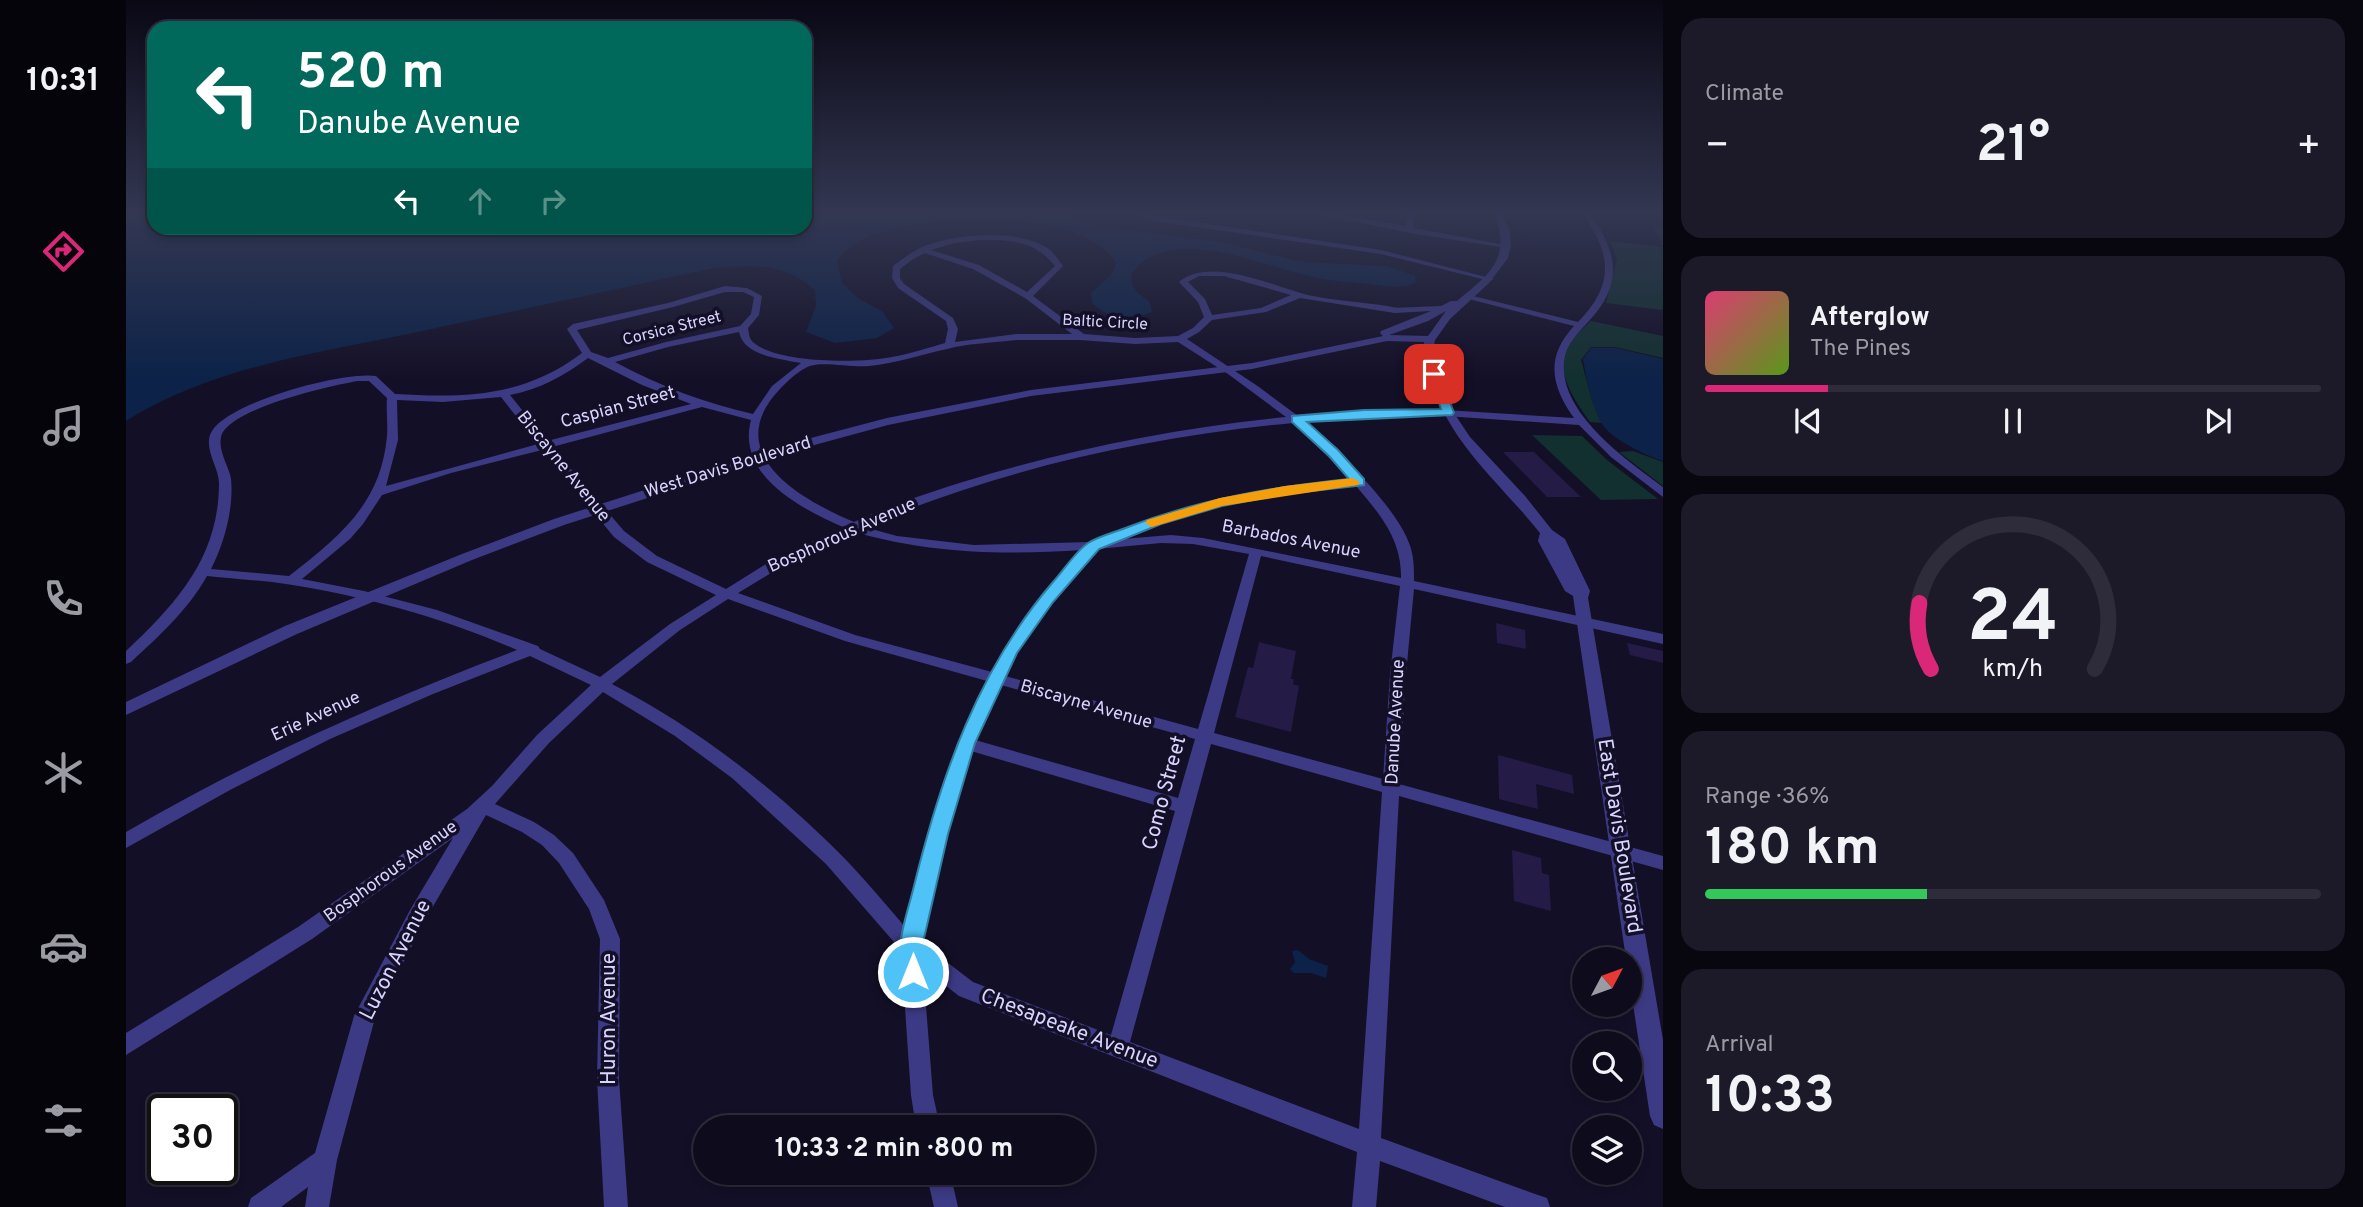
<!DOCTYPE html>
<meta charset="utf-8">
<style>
:root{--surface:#0e0b1c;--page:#1c1929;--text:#f1f3f6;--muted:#9b9ba3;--line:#2e2b3b;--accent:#db2777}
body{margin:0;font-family:Overpass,sans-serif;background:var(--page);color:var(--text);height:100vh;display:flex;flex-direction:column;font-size:26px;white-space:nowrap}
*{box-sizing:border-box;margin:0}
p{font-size:23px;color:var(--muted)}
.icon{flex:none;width:38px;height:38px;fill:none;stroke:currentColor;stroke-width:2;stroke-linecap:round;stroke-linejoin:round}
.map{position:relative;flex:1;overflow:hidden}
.panel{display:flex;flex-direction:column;gap:18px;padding:18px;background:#08060f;width:700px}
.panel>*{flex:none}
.top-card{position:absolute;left:21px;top:21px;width:665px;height:214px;border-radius:21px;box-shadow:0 4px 10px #0003,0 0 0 2px var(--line);background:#00695c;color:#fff;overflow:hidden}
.needle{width:46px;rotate:49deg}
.tools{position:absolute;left:1446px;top:947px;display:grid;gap:14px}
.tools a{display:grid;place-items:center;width:70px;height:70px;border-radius:50%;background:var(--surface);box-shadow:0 4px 10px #0003,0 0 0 2px var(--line);font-size:35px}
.speed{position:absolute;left:21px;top:1094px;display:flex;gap:14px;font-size:35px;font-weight:700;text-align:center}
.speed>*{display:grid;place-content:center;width:91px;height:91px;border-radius:50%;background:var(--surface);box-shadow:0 4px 10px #0003,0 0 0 2px var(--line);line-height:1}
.speed .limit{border:4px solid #111;border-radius:10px;background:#fff;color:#111}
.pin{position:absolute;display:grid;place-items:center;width:60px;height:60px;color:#fff;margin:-30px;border-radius:14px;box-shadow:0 4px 10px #0006}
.me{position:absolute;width:77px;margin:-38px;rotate:0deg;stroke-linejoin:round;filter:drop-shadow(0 0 5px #0008)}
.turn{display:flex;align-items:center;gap:24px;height:147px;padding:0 35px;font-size:32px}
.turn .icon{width:91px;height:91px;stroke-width:2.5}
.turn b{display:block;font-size:49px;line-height:60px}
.lanes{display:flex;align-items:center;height:66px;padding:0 35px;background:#0003;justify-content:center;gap:35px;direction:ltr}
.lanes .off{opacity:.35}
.big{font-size:52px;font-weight:700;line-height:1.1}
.panel .widget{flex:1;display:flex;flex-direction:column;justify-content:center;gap:10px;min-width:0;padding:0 24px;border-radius:21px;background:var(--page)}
.panel .dial{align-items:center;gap:0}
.dial svg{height:182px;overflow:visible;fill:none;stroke:var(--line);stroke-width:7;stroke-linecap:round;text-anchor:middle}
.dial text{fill:var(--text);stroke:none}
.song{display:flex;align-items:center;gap:21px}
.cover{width:84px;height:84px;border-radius:10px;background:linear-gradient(135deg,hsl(340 70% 55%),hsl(90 70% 35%))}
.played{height:7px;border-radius:4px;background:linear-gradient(90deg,var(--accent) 20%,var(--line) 20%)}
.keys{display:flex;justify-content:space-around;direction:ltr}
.heat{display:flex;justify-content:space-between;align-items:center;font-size:38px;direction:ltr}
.charge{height:10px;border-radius:5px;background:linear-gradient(90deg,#34c759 36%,var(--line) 0)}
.trip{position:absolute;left:567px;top:1115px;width:402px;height:70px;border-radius:35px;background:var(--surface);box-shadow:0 4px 10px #0003,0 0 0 2px var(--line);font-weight:700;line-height:70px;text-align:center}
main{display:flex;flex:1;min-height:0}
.dock{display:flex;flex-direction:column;width:126px;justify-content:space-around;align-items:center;background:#06040b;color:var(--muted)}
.dock .icon{width:49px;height:49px}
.dock .current{color:var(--accent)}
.dock b{font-size:32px;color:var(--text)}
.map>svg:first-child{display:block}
</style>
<main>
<nav class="dock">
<b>10:31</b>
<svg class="icon current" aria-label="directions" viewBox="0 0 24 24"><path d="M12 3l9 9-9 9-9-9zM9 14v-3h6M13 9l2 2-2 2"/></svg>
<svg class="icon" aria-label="music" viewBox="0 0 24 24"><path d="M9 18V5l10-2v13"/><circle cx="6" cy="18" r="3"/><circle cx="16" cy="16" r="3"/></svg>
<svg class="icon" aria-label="phone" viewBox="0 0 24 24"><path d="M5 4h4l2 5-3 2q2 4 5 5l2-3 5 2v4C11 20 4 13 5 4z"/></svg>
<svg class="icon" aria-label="climate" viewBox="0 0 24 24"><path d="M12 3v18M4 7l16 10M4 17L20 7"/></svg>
<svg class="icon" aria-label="car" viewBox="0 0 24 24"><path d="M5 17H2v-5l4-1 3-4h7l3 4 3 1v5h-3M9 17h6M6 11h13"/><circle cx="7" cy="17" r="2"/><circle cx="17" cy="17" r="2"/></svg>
<svg class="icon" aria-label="filters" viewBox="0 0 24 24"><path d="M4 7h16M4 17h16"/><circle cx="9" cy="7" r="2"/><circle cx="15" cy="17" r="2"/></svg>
</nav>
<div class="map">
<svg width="1537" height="1207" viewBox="0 0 1537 1207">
<rect width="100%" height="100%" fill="#130f26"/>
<path fill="#12302f" d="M 1527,226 L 1537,227 L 1537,310 L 1480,303 L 1491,259 L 1484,241 L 1537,247 Z
M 1465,321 L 1537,336 L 1537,358 L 1489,347 L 1465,347 L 1455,360 L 1466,400 L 1476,423 L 1464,422 C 1451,403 1426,370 1442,346 C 1447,337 1457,329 1465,321 Z
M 1406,435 L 1456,436 L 1481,460 L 1532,499 L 1475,500 Z
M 1507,451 L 1537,462 L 1537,486 L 1493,452 Z"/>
<path fill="#0c2248" d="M 0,211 L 28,211 L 28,228 L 679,228 L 679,211 L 940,211 L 948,219 L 966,225 L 1100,243 L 1175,262 L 1261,266 L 1289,276 L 1290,282 C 1276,290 1259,286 1243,284 C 1222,282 1200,281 1180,275 C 1132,264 1039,222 1005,275 C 1005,289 1013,294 1024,302 L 1026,312 C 1004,322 984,320 966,303 L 965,293 L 986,274 L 990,263 C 956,204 783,212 731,242 C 724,246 717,254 711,260 L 716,283 L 732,298 L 757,312 L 768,328 L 751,338 L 709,343 L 680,332 L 690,306 L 689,290 C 657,262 628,265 588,268 C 486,290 384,312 282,334 C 185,354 85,368 0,421 Z
M 1465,348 L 1490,348 L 1537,359 L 1537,461 C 1522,457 1489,440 1479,428 C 1467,413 1460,378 1457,359 Z
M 1172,950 L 1183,959 L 1202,966 L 1200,978 L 1185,973 L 1168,973 L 1164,969 L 1169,962 L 1166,951 Z"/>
<path fill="#241b47" d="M 1377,452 L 1408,452 L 1455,497 L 1421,497 Z
M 1370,623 L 1399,630 L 1400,649 L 1371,643 Z
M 1133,642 L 1170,651 L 1165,679 L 1168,679 L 1167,684 L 1173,686 L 1165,732 L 1109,717 L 1122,667 L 1127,668 Z
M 1501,643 L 1537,651 L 1537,663 L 1504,655 Z
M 1372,755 L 1446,775 L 1448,794 L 1410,784 L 1412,809 L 1373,799 Z
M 1386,850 L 1415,858 L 1416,873 L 1423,875 L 1425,911 L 1388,901 Z"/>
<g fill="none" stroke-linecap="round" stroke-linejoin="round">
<path fill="#3d3a85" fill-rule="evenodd" d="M 997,211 L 1255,250 L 1368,279 L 1364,281 L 1255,254 L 1023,220 Z
M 1175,211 L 1192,211 L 1280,226 L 1279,211 L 1287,211 L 1288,228 L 1385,246 L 1381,248 L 1284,233 Z
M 1455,211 L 1462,211 C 1491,251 1499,282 1463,321 C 1452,333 1440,344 1438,361 C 1433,414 1501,460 1537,487 L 1537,497 L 1485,457 L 1453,425 L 1319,416 L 1179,422 C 1210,449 1269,505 1283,543 C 1288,555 1288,568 1288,581 L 1537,634 L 1537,644 L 1288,589 L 1280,674 L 1273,784 L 1537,856 L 1537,870 L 1273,796 L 1255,1138 L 1412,1195 L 1421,1198 L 1424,1207 L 1379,1207 L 1254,1161 L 1250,1207 L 1226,1207 L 1231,1152 L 833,996 L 797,968 L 807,1095 L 814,1127 L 790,1127 L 785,1095 L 775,950 L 700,864 L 606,778 L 549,736 L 477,692 L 423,743 L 369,804 L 408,822 L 428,835 L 447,853 L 478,900 L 494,939 L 493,1079 L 502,1207 L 478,1207 L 471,1079 L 474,939 L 463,909 L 433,863 L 416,845 L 396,832 L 360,815 L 298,922 L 249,1018 L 211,1160 L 203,1207 L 179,1207 L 182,1187 L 155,1207 L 122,1207 L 125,1198 L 189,1153 L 228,1016 L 284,910 L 327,838 L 186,939 L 0,1055 L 0,1033 L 172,927 L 341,809 L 366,786 L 411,735 L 465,685 L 404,656 L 307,694 L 204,739 L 104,790 L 0,848 L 0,832 C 125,759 256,701 391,650 C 318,618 239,596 160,584 C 134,580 107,579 81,576 C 62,610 33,636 5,662 L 0,664 L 0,651 C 51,603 93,557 93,483 C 93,467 76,447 86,431 C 103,402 217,371 250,376 L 269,394 C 339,398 398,397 456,353 L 441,329 L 447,324 L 542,303 L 599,286 L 621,288 L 636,296 L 633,315 L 622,328 C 623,334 623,339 628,343 C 654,364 735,363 766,357 C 784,354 801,348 819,343 L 822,329 L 820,321 L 772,288 L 766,278 L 767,266 C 776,259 785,253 794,248 C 827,233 892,228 923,249 C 928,253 933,261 937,266 L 907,296 L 958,334 L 1009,338 L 1052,336 L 1067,328 L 1078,317 L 1072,302 L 1053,282 C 1086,255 1149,288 1187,296 C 1215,302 1244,302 1272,308 L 1273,310 L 1269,313 L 1174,298 L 1140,312 L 1086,320 L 1073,332 L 1061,339 L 1133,387 L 1172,416 L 1319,410 L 1448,418 C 1425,386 1419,357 1448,326 L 1339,298 L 1343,295 L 1452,322 C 1490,283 1485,253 1455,211 ZM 854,240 C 885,240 908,240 929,266 L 901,292 L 853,265 L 805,250 L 828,243 ZM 799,253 L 847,269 L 899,298 L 946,334 L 890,334 L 829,342 L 832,329 L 827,318 L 778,284 L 774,278 L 774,269 L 787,259 ZM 1073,276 L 1098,276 L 1165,295 L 1135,308 L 1086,315 L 1079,299 L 1062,282 ZM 599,292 L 617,292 L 628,297 L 625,314 L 614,326 L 540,342 L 482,358 L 465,352 L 451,330 L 547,307 ZM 613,332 C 618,356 654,359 675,363 L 646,386 L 627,414 C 578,403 534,386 489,362 L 542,347 ZM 890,340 L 954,340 L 1009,344 L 1052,342 L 1102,374 L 1160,417 C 1059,427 960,446 863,474 C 817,488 771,502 728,522 C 683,503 602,461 644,401 C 653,389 670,371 684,366 C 696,361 728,368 743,366 C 770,363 794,355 821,349 C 843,343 867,343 890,340 ZM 462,358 L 516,385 L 565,404 L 421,441 L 384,395 C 414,389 438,376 462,358 ZM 232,381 L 243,381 L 261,398 C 260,410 262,423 261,436 C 255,504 213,537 163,576 L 85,569 C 98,544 108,508 105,479 C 103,466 92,452 95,437 C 101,409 206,385 232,381 ZM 375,397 L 412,444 L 260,486 L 272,440 L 271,400 L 317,402 ZM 576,407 L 625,420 C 610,476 676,509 717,527 L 645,561 L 600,589 L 531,556 L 498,531 L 426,447 ZM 1167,423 L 1225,479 L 1159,486 L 1094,498 L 1026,518 L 965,542 L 848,545 L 771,536 L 738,527 C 875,469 1020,437 1167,423 ZM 416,450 L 488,537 L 521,562 L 590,595 L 544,624 L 474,677 L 414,649 L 412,646 L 311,610 L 238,591 L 176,579 L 224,539 L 237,524 L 256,495 L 325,473 ZM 1230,486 C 1254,514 1276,540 1275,578 L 1077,538 L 1045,535 L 996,539 C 1028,526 1061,514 1095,506 C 1139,494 1185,491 1230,486 ZM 728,532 C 807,554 875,555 956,550 C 923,588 888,627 866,672 L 729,635 L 612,593 L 655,567 ZM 1035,543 L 1067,544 L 1123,554 L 1072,729 L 879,676 C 902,628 937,589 971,549 ZM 1135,556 L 1274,586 L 1264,674 L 1257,779 L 1088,733 ZM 602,599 L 719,641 L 861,681 L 831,743 L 802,834 L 780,928 C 761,906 743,884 723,863 C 655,793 573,729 486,684 L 554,630 ZM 875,685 L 1069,739 L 1052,798 L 849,740 ZM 1085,744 L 1256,792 L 1233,1129 L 1004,1042 ZM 845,751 L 1049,811 L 985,1035 L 847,982 L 796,943 L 820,834 Z
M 800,1172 L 824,1172 L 832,1207 L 808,1207 Z"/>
<path fill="#3d3a85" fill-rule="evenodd" d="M 1367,211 L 1375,211 L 1383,229 L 1385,245 L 1382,258 L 1363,283 L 1324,319 L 1309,340 L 1307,353 L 1312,362 L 1319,393 L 1328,413 L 1344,437 L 1399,496 L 1426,530 L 1439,539 L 1464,591 L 1462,598 L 1537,1040 L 1537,1129 L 1528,1125 L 1524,1116 L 1503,978 L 1503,959 L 1500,959 L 1447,596 L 1439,591 L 1412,541 L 1414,533 C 1372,480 1315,437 1303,368 C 1301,357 1297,353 1298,342 L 1261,341 L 1126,369 L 905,396 L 762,425 L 670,450 L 438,525 L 346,560 L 171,634 L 0,715 L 0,702 L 159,626 L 336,554 L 428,519 L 662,444 L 761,418 L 905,390 L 1126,363 L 1257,336 L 1254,333 L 1255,331 L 1305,311 L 1269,313 L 1265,312 L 1265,308 L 1315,306 L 1325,301 L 1331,301 C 1365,273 1387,257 1367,211 ZM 1320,311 L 1302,336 L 1263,335 L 1302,321 Z"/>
</g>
<linearGradient id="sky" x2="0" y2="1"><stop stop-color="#0a0815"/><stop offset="0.56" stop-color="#333752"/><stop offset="1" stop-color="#333752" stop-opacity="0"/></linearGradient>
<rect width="1537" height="380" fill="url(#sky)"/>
<path fill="#4fc3f7" stroke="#337fa1" stroke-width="2" d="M 1308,371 L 1314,374 L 1328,413 L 1326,415 L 1181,422 L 1212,450 L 1238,479 L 1238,485 L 1159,494 L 1096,506 L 1035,524 L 973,549 L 927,602 L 891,653 L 849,743 L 822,834 L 796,947 L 799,972 L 795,979 L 787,982 L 779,979 C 766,951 781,915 788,886 C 815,776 852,669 927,582 C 938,570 949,552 962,543 C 973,536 990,532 1002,527 C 1074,499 1147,487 1223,479 L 1203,456 L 1166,422 L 1166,416 L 1238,410 L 1315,409 L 1303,374 Z"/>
<path fill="#f59e0b" d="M 1227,478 L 1234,482 L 1232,485 L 1096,506 L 1026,527 L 1019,523 L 1021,520 L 1094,498 L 1159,486 Z"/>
<g text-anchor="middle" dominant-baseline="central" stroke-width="7" stroke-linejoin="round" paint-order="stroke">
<g font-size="16" fill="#d9d4ff" stroke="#130f26">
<text transform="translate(979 323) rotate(3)">Baltic Circle</text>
<text transform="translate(546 329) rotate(-14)">Corsica Street</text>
</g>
<g font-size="18" fill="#d9d4ff" stroke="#130f26">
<text transform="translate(492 408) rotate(-15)">Caspian Street</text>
<text transform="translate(437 467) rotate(51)">Biscayne Avenue</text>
<text transform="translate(602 468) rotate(-17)">West Davis Boulevard</text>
<text transform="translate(716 536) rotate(-24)">Bosphorous Avenue</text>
<text transform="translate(1165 540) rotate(11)">Barbados Avenue</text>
<text transform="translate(960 705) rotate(16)">Biscayne Avenue</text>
<text transform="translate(190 717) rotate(-25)">Erie Avenue</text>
<text transform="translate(1270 722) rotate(-87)">Danube Avenue</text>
<text transform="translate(265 872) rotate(-36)">Bosphorous Avenue</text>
</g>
<g font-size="21" fill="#d9d4ff" stroke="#130f26">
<text transform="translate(1039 793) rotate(-75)">Como Street</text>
<text transform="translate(1493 836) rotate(81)">East Davis Boulevard</text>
<text transform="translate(270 960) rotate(-63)">Luzon Avenue</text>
<text transform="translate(483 1019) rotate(-90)">Huron Avenue</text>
<text transform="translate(943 1029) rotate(21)">Chesapeake Avenue</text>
</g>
</g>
</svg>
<div class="tools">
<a><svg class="needle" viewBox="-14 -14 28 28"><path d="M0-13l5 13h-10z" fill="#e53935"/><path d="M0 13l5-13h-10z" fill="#9b9ba3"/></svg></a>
<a><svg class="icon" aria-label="search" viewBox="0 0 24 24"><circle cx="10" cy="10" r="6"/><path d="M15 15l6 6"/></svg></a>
<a><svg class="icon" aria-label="layers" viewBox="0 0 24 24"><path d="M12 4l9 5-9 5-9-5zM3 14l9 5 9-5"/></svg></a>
</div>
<div class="speed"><div class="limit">30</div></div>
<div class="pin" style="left:1308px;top:374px;background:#d93025"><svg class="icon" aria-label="arrive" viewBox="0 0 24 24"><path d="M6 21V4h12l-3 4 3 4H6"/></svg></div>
<svg class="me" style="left:787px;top:972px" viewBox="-20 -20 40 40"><circle r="17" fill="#4fc3f7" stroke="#fff" stroke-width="3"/><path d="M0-11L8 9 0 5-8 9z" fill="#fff"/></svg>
<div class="trip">10:33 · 2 min · 800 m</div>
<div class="top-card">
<div class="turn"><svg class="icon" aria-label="left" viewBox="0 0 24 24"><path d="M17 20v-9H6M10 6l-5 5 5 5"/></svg><div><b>520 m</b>Danube Avenue</div></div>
<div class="lanes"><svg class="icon" aria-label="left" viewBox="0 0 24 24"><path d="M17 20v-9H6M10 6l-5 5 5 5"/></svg><svg class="icon off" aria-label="ahead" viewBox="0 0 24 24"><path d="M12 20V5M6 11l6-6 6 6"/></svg><svg class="icon off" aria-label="right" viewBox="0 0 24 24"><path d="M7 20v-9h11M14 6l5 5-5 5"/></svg></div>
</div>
</div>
<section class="panel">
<div class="widget"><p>Climate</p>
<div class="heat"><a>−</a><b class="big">21°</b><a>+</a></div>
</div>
<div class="widget">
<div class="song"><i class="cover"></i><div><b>Afterglow</b><p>The Pines</p></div></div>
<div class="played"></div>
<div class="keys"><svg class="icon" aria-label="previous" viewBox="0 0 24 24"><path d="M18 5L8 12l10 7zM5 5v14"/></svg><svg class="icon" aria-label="pause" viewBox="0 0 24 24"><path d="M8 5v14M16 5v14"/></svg><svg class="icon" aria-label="next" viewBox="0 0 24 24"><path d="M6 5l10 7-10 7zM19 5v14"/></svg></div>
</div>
<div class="widget dial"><svg viewBox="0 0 100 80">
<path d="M14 69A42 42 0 1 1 86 69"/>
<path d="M14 69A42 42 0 0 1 9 40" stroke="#db2777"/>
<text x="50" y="56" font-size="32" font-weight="700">24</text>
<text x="50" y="72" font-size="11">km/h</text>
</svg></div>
<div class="widget"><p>Range · 36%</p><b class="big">180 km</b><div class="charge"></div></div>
<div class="widget"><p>Arrival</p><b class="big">10:33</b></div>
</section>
</main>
